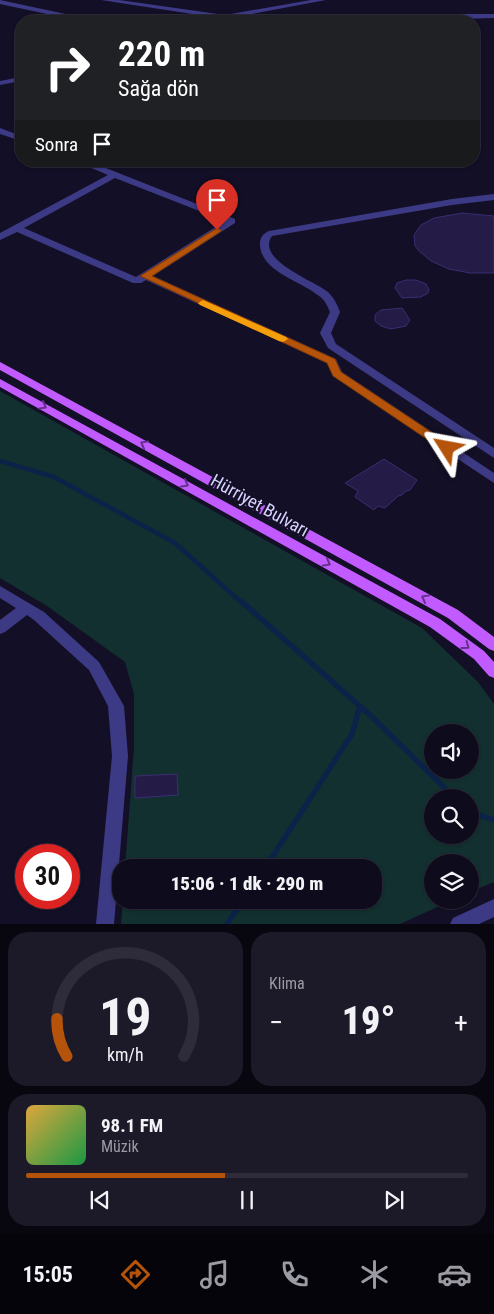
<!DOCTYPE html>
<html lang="tr">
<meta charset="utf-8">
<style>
:root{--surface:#0e0b1c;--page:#1c1929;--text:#f1f3f6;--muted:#9b9ba3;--line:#2e2b3b;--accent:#b45309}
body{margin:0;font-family:"Roboto Condensed",sans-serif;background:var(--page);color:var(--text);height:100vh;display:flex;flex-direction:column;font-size:19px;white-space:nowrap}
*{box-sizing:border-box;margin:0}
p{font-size:16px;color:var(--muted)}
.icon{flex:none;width:28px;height:28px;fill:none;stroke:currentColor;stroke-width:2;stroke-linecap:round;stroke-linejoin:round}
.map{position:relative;height:924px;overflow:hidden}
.details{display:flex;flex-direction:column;gap:8px;padding:8px;background:#08060f;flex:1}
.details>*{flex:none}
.hud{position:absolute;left:15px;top:15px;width:465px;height:152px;border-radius:20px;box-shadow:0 1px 4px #0004,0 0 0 1px var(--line);background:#202124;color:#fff;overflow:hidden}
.buttons{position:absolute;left:424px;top:724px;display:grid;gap:10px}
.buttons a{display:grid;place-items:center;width:55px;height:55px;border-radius:50%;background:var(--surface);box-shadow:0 1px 4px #0004,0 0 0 1px var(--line);font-size:25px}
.speed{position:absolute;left:15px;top:844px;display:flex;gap:10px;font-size:25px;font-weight:700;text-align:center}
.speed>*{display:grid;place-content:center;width:65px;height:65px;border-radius:50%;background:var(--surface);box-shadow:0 1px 4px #0004,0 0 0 1px var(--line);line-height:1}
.speed .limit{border:8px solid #d22;background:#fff;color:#111}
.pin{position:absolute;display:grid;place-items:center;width:42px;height:42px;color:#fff;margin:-51px -21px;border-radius:50% 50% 50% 0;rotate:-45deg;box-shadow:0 0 5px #0007}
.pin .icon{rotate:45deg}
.me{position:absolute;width:55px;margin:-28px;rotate:304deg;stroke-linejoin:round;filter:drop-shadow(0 0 4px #0008)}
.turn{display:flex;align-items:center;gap:18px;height:105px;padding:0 20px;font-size:22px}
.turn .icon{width:65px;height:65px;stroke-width:2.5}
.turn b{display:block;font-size:35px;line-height:42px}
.then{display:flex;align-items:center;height:48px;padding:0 20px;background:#0003;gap:10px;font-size:19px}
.big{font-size:38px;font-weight:800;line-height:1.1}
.details .widget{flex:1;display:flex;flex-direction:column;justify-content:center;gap:8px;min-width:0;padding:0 18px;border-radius:20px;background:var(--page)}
.details .dial{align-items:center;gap:0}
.dial svg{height:130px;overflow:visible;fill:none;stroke:var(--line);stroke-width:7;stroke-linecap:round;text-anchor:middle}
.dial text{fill:var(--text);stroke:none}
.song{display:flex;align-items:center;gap:15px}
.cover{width:60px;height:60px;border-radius:8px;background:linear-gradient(135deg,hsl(40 70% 55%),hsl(140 70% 35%))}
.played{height:5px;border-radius:2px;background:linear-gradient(90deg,var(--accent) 45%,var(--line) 45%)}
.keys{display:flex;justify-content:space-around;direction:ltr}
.heat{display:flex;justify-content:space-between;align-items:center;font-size:28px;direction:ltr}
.details .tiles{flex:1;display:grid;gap:8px;grid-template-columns:1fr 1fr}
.widget:last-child{grid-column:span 2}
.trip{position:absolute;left:112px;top:859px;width:270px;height:50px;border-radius:20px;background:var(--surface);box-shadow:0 1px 4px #0004,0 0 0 1px var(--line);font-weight:800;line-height:50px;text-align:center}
.dock{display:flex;height:80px;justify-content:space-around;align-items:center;background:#06040b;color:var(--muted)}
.dock .icon{width:35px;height:35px}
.dock .active{color:var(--accent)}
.dock b{font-size:22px;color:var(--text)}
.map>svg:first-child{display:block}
</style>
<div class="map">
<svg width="494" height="924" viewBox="0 0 494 924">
<rect width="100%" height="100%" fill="#130f26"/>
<path fill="#12302f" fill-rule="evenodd" d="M 0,391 L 422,628 L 478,682 L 494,704 L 494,882 L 470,892 L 470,862 L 432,862 L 432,900 L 453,900 L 400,924 L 121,924 L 123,900 L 374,900 L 374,868 L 125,867 L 134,748 L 134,694 L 125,662 L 47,606 L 0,578 ZM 432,732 L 470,732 L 470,770 L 432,770 ZM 432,798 L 470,798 L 470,835 L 432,835 Z"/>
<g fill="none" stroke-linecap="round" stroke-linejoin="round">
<path stroke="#0c2248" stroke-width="4.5" d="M 0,461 L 54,477 L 175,543 L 242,603"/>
<path stroke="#0c2248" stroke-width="5.5" d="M 241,601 L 371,716 L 455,798
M 470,809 L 479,815 L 494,820
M 265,868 L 352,734 L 360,706
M 227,924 L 243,900"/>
</g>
<path fill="#241b47" stroke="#3b2d73" d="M 462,213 L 494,216 L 494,273 L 470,273 L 449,269 L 431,261 L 419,251 L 415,246 L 414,235 L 421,225 L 434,218 Z
M 406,280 L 416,280 L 426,284 L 429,290 L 428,293 L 421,297 L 402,298 L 395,288 L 397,283 Z
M 402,308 L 410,320 L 406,326 L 391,329 L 381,326 L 375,321 L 375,315 L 381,310 Z
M 384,459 L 417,480 L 410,490 L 406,491 L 402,495 L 398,496 L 385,508 L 378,506 L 374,510 L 355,497 L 358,491 L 345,483 Z
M 177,774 L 178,795 L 135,798 L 135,776 Z"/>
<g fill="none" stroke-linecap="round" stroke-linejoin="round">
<path fill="#3d3a85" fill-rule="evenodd" d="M 0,0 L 89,19 L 93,21 L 80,21 L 0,4 Z
M 101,0 L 119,0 L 225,15 L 311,0 L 326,0 L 225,19 Z
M 455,14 L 494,14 L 494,18 L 389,21 L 393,19 Z
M 21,77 L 21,81 L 0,85 L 0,81 Z
M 0,128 L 21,136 L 21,141 L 0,134 Z
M 75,161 L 88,161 L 235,219 L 235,223 L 153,276 L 336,359 L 342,372 L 494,473 L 494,483 L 333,376 L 327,363 L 146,280 L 141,283 L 133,283 L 17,232 L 0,240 L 0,233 L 108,175 ZM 115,178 L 225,221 L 136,277 L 24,228 Z
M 494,194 L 494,200 L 452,205 L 272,236 C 255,260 315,281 328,292 C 334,298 337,304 340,312 L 331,333 L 336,344 L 494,448 L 494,458 L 328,348 L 320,333 L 330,312 C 327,305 325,300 319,296 C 301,281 259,271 260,243 C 260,237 264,233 269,231 L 452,199 Z
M 0,586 L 44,612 L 99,662 L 124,706 L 128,756 L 114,924 L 96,924 L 112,756 L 108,706 L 89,670 L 34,620 L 27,615 L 5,632 L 0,634 L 0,620 L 16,608 L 0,598 Z
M 494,899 L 494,917 L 479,924 L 450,924 L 453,918 Z"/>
<path fill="#c25bff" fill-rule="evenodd" d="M 0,362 L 458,610 L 494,637 L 494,651 L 489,649 L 448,618 L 0,370 Z
M 0,379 L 440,619 L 484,651 L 494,662 L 494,678 L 489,676 L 474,659 L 430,627 L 0,387 Z"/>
</g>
<defs><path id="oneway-chevron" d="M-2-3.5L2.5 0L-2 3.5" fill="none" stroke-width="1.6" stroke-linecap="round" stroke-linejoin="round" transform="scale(1.25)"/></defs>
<g stroke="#623188">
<use href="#oneway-chevron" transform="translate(43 406) rotate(29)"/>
<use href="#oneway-chevron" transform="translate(144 444) rotate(-151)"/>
<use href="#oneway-chevron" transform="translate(185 484) rotate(29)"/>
<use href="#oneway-chevron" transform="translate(327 563) rotate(29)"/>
<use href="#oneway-chevron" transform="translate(425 598) rotate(-151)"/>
<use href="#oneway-chevron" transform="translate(466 646) rotate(36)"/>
</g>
<path fill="#b45309" stroke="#753606" d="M 217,228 L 222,230 L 220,232 L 152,276 L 335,359 L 341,372 L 451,445 L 452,448 L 451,450 L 443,450 L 333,376 L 327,363 L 140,276 Z"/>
<path fill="#f59e0b" d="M 203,300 L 286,337 L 288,339 L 283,342 L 279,341 L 200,305 L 198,303 Z"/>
<g text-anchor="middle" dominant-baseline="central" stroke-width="4.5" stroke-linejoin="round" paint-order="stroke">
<g font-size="18" fill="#d9d4ff" stroke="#130f26">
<text transform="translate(260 505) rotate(29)">Hürriyet Bulvarı</text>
</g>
</g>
</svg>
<div class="buttons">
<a><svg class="icon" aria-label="sound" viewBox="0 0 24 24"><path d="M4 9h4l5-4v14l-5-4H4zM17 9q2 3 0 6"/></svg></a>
<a><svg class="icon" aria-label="search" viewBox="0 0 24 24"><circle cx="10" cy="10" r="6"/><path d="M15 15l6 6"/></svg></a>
<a><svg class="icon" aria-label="layers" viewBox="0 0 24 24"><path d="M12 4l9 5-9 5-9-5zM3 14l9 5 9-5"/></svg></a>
</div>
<div class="speed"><div class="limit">30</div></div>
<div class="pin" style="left:217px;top:230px;background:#d93025"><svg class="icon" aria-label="arrive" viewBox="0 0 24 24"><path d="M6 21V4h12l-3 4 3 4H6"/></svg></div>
<svg class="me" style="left:447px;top:448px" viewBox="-20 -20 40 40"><path d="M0-17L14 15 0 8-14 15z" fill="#b45309" stroke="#fff" stroke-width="4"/></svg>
<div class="trip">15:06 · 1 dk · 290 m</div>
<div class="hud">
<div class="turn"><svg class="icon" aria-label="right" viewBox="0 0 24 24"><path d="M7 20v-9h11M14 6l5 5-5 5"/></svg><div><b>220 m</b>Sağa dön</div></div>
<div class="then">Sonra<svg class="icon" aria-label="arrive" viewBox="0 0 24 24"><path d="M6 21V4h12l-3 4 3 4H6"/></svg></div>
</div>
</div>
<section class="details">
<div class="tiles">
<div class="widget dial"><svg viewBox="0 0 100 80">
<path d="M14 69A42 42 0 1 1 86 69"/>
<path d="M14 69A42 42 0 0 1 8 46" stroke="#b45309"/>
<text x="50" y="56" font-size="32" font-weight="700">19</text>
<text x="50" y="72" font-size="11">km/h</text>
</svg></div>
<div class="widget"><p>Klima</p>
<div class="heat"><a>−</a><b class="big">19°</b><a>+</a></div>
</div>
<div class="widget">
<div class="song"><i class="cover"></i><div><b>98.1 FM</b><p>Müzik</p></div></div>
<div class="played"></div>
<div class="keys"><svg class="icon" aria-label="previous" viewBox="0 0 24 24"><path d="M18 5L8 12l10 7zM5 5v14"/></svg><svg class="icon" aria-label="pause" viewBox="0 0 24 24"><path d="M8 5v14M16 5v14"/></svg><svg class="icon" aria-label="next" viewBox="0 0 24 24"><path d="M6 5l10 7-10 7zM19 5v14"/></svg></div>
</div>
</div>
</section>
<nav class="dock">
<b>15:05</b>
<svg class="icon active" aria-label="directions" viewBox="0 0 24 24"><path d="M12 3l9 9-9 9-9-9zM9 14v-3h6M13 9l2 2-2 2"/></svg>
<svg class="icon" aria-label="music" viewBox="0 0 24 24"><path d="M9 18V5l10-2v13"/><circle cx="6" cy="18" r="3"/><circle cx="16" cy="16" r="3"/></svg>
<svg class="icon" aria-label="phone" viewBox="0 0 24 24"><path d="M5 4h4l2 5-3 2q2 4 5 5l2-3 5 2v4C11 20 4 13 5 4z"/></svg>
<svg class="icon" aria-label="climate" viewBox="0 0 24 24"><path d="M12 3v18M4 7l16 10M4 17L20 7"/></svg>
<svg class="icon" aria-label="car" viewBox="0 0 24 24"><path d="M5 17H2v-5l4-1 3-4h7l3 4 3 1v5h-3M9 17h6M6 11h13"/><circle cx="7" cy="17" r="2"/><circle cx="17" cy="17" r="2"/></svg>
</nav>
